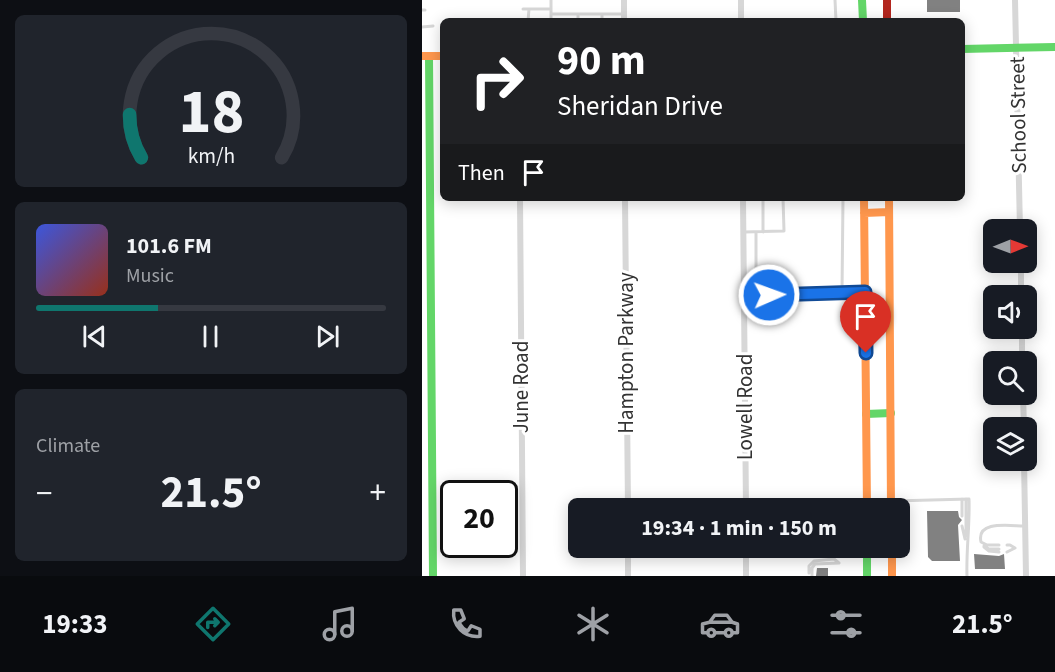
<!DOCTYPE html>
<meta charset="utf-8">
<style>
:root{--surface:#171b24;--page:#20242c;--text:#f1f3f6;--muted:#9ea1a6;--line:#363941;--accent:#0f766e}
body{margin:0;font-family:"Source Sans 3",sans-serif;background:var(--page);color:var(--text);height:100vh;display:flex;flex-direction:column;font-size:22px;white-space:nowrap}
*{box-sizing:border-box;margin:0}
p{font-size:20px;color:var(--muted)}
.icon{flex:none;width:33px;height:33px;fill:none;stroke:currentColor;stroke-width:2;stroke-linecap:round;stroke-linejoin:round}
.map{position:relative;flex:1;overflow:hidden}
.panel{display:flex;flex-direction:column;gap:15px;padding:15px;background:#0d0f14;width:422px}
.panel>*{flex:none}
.banner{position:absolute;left:18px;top:18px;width:525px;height:183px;border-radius:9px;box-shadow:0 3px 15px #0003;background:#202124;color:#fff;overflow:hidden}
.needle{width:39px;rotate:89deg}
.fabs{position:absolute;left:561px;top:219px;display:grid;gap:12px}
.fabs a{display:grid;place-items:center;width:54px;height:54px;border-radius:9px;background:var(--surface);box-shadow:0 3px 15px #0003;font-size:30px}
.speed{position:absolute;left:18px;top:480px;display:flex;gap:12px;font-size:30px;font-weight:700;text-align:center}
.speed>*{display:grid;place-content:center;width:78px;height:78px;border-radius:50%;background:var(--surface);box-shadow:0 3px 15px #0003;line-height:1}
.speed .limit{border:3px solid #111;border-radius:9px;background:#fff;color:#111}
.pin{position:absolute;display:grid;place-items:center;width:51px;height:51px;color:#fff;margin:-62px -26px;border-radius:50% 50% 50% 0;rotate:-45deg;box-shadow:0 0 6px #0007}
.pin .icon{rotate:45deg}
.me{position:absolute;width:66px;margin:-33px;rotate:88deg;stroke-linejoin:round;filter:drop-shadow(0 0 4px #0008)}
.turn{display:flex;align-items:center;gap:21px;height:126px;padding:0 18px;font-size:27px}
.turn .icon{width:78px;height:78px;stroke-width:2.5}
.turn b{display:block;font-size:42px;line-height:51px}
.then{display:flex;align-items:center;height:57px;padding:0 18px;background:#0003;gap:12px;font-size:22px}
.big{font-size:45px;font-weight:700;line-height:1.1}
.panel .widget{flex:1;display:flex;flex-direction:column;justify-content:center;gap:9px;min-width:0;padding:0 21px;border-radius:9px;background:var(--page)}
.panel .dial{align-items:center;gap:0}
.dial svg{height:156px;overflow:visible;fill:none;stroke:var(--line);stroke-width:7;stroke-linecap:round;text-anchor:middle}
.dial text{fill:var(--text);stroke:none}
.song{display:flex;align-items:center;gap:18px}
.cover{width:72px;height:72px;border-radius:9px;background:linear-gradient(135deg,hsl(230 70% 55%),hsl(10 70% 35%))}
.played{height:6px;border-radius:3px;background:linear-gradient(90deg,var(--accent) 35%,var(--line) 35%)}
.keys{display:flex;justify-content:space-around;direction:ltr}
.heat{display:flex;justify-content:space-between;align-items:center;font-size:33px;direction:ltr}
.trip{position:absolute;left:146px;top:498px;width:342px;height:60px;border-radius:9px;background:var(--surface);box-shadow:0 3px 15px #0003;font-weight:700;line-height:60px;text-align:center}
.menu{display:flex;height:96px;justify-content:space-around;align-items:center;background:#090b0e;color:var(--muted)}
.menu .icon{width:42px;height:42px}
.menu .current{color:var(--accent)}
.menu b{font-size:27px;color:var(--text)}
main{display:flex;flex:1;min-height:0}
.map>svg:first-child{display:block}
</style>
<main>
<section class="panel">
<div class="widget dial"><svg viewBox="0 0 100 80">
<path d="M14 69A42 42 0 1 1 86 69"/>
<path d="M14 69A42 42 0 0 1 8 47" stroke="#0f766e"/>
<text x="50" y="56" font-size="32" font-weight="700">18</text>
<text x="50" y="72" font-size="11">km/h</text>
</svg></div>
<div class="widget">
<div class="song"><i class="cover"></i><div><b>101.6 FM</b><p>Music</p></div></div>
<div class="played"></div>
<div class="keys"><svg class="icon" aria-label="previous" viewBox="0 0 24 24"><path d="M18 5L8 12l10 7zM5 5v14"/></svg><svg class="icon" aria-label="pause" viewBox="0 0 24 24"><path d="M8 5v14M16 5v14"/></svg><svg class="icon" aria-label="next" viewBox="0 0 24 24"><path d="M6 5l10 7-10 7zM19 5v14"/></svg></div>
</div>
<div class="widget"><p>Climate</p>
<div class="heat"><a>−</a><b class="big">21.5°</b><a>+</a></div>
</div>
</section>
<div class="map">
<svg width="634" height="576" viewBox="0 0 634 576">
<rect width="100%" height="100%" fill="#fff"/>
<path fill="#818181" d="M 505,0 L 538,0 L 538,12 L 505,12 Z
M 505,511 L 536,511 L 537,517 L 540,520 L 536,525 L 538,561 L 510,561 L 506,557 Z
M 552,554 L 577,556 L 582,554 L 583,569 L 553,569 Z
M 395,568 L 406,568 L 406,576 L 394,576 Z"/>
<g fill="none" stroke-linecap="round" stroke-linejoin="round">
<path stroke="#d7d7d7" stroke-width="3" d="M 129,0 L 129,21
M 413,0 L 414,21
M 101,9 L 129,9
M 0,10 L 3,10
M 129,14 L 202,14
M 156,14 L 156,21
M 180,14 L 180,21
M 106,21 L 107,9
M 0,27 L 11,26
M 341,198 L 341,232
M 322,232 L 362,231 L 361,198
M 334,232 L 334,285 L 337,291 L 347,295 L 442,292
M 420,293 L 421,198
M 540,499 L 540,516
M 544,499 L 544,536
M 471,501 L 547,499 C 548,525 544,550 545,576
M 540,526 L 543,539
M 577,545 L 565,545 L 559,542 C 554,520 588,526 602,526
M 585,545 L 588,545 L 593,548
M 562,546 L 567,549 L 577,549
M 562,547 L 567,551 L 577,552
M 386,550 L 443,549
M 585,552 L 593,548
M 387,573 L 387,566 L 392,561 L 412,559 L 417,563
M 390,576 L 390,568 L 393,564 L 417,563"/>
<path stroke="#d7d7d7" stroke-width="6" d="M 202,0 L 202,21
M 319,0 L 319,21
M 593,0 L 598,230
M 98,198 L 101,576
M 203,198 L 206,508
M 321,198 L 324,508
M 599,262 L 599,296
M 600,328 L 600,362
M 601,394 L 602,428
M 602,460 L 604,576
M 206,548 L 206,576
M 324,548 L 324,576"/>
<path stroke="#63d668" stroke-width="8" d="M 440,0 L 441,21
M 540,49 L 634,47
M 7,56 L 11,576
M 444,414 L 469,413
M 445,548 L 445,576"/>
<path stroke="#ff974d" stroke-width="8" d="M 0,56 L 21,56
M 442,198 L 445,508
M 467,198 L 469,508
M 442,213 L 467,212
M 470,548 L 470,576"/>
<path stroke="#b3261e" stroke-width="8" d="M 465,0 L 465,21"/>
</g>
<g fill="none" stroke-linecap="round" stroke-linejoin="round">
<defs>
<path id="route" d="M 347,295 L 443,292 L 444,353"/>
</defs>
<use href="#route" stroke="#114b97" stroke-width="15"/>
<use href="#route" stroke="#1a73e8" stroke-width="10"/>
</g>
<g text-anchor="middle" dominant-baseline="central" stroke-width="6" stroke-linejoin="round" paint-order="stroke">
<g font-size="21" fill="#333" stroke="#fff">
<text transform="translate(596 115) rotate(-91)">School Street</text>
<text transform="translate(204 353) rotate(-90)">Hampton Parkway</text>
<text transform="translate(99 387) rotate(-90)">June Road</text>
<text transform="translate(323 407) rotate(-90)">Lowell Road</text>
</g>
</g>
</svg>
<div class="fabs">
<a><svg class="needle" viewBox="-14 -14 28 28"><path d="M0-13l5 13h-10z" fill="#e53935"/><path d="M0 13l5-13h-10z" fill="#9ea1a6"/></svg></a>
<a><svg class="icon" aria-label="sound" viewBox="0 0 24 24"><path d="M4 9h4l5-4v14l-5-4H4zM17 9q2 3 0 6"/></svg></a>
<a><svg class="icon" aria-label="search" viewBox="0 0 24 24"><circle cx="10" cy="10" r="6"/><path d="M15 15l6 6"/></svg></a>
<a><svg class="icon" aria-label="layers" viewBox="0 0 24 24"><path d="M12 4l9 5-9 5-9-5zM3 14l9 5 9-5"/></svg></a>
</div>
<div class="speed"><div class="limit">20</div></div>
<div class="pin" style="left:444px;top:353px;background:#d93025"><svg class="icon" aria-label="arrive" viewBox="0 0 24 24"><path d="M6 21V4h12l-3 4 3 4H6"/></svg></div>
<svg class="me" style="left:347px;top:295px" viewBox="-20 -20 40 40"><circle r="17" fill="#1a73e8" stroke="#fff" stroke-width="3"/><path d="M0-11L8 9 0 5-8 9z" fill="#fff"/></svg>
<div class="trip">19:34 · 1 min · 150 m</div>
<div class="banner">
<div class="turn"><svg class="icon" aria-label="right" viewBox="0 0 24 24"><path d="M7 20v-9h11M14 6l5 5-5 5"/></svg><div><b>90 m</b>Sheridan Drive</div></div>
<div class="then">Then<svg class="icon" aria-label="arrive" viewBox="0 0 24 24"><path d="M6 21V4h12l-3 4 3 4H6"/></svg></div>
</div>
</div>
</main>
<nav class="menu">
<b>19:33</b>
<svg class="icon current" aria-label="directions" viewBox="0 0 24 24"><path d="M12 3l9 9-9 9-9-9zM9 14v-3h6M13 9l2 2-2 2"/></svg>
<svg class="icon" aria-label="music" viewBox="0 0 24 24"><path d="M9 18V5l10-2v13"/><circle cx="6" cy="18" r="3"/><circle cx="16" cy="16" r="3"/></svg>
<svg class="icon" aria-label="phone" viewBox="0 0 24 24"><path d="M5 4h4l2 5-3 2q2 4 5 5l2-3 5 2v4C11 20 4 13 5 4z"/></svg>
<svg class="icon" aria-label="climate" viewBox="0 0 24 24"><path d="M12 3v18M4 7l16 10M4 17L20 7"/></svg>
<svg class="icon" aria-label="car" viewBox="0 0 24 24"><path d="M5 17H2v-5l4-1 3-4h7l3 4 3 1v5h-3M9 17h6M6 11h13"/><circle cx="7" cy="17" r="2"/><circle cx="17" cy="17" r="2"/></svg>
<svg class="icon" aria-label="filters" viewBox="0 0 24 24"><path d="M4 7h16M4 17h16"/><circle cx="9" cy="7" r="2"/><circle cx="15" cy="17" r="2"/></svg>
<b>21.5°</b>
</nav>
